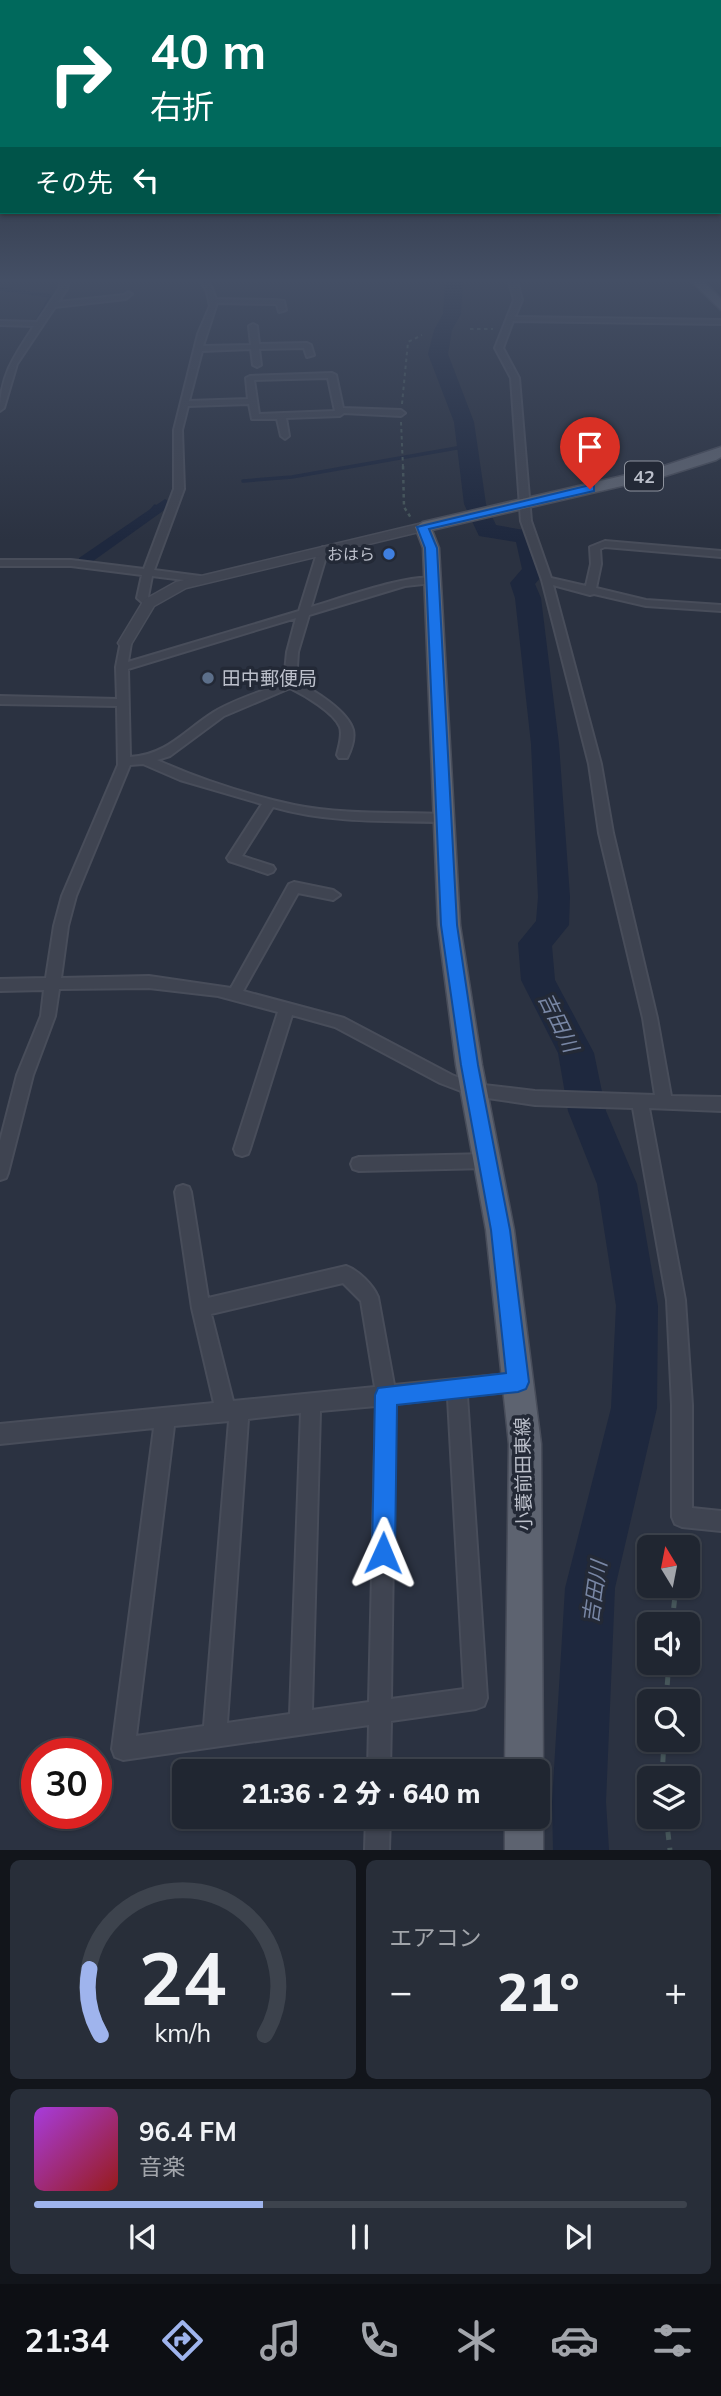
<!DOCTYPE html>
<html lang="ja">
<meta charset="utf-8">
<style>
:root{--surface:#202631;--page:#282e39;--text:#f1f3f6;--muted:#a2a5ab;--line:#3d434d;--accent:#9fb4ed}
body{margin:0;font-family:Mulish,"Noto Sans JP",sans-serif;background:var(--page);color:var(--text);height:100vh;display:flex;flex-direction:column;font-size:26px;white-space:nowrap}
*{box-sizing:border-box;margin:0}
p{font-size:23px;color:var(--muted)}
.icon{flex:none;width:38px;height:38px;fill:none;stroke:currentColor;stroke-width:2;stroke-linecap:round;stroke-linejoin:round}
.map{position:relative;height:1850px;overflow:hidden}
.details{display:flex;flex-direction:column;gap:10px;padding:10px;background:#12151b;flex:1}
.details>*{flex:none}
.hud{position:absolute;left:0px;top:0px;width:721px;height:214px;box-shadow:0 2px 5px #0004,0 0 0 2px var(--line);background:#00695c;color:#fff;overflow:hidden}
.needle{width:46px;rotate:350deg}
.fabs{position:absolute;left:637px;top:1535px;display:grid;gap:14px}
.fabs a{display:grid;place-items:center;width:63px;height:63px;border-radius:10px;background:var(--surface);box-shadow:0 2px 5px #0004,0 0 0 2px var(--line);font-size:35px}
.speed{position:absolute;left:21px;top:1738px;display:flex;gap:14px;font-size:35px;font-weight:700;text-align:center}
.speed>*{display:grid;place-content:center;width:91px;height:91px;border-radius:50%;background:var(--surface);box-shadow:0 2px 5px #0004,0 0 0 2px var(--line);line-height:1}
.speed .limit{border:10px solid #d22;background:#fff;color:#111}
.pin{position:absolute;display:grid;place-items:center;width:60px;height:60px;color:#fff;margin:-72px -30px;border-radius:50% 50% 50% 0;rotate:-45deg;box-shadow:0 0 7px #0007}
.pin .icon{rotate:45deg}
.me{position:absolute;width:77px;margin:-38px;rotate:1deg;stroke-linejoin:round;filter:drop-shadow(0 0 5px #0008)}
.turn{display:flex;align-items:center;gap:24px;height:147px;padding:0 35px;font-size:32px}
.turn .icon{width:91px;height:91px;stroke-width:2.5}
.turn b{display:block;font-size:49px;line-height:60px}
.then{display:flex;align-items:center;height:66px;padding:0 35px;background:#0003;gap:14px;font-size:26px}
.big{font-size:52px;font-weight:800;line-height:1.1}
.details .card{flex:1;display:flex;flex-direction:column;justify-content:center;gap:10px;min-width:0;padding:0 24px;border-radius:10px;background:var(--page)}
.details .dial{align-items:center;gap:0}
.dial svg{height:182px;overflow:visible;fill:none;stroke:var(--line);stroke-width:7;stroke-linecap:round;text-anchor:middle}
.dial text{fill:var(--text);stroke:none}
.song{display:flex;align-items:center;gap:21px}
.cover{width:84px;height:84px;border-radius:10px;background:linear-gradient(135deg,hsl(280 70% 55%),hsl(0 70% 35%))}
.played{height:7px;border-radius:4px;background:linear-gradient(90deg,var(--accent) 35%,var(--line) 35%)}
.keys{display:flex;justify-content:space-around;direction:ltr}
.heat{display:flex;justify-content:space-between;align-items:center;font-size:38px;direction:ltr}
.details .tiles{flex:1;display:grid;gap:10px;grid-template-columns:1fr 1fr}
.card:last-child{grid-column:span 2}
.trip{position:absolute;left:172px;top:1759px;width:378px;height:70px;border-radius:10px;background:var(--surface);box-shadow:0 2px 5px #0004,0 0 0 2px var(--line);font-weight:800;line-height:70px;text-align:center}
.dock{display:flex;height:112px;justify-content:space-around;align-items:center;background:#0d0f14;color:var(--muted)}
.dock .icon{width:49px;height:49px}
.dock .on{color:var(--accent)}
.dock b{font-size:32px;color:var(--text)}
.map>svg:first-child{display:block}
</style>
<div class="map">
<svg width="721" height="1850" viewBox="0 0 721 1850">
<rect width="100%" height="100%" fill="#2b3241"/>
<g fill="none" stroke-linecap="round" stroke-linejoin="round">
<path stroke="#1e283e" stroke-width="3.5" d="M 0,289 L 51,296 L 37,321
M 243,481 L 292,477 L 468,446
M 147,516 L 155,506"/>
<path fill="#1e283e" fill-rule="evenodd" d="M 165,499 L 172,503 L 170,506 L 89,564 L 79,564 L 79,558 Z"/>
<path fill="#1e283e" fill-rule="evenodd" d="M 445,281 L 463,281 L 461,314 L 452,330 L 448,354 L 474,422 L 486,504 L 496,525 L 535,532 L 547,570 L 535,584 L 541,598 L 559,744 L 570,897 L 569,925 L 552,946 L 555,980 L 594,1053 L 606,1111 L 637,1184 L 658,1306 L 657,1408 L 615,1588 L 606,1802 L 609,1850 L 553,1850 L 552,1802 L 565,1588 L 611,1408 L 616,1306 L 597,1184 L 568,1111 L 558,1053 L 521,980 L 518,943 L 536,921 L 538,897 L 531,744 L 515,598 L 510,583 L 522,569 L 516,542 L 479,536 L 464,504 L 454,422 L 428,354 L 434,330 L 443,314 Z"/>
<defs>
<path id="minor" d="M 61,281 L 69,281 L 67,289 L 58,302 L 124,295 L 128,292 L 132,294 L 126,299 L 55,307 L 17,364 L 4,408 L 0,411 C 0,375 15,355 34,326 L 0,325 L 0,321 L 37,322 L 59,289 Z
M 201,281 L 209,281 L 216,299 L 275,300 L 284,301 L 286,310 L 279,312 L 277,305 L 275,304 L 217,303 L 203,346 L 251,345 L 249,326 L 253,324 L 257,326 L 259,344 L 307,343 L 311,345 L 314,355 L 307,357 L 304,348 L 259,349 L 261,365 L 257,367 L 253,365 L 251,349 L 202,351 L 189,401 L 248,399 L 246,378 L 250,376 L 332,373 L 336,375 L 343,408 L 401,410 L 405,413 L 401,416 L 344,413 L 340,416 L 286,418 L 289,436 L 285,439 L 281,436 L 277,419 L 252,419 L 249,404 L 188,406 L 182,430 L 184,489 L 154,570 L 200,576 L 205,579 L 200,582 L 152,576 L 148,597 L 154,603 L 153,605 L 145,605 L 137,598 L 142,575 L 71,566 L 0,566 L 0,560 L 71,560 L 144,569 L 174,489 L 174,430 L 198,334 L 210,306 L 207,292 ZM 328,378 L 335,411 L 259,414 L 254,380 Z
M 509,281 L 517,281 L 522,300 L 515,317 L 721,320 L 721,324 L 513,321 L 503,348 L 519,378 L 531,521 L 551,578 L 586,586 L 591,564 L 590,547 L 605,541 L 721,551 L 721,557 L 605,547 L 600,549 L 601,564 L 596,588 L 646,600 L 721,605 L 721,611 L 646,606 L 594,594 L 590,595 L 553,585 L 601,764 L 613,833 L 657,1018 L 671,1096 L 721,1097 L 721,1111 L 649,1108 L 685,1300 L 692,1405 L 692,1508 L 721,1511 L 721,1531 L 682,1527 L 675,1524 L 672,1517 L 672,1405 L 667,1300 L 633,1108 L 535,1105 L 474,1096 L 440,1083 L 335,1027 L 292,1015 L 250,1149 L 248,1154 L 242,1156 L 236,1154 L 234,1149 L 278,1012 L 218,996 L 149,988 L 59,989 L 55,1016 L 33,1075 L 8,1173 L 6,1178 L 0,1180 L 0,1141 L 17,1075 L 41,1016 L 44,990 L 0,991 L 0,979 L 46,978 L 54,926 L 62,896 L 118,765 L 117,706 L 0,704 L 0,696 L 117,699 L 116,667 L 121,641 L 129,641 L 131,643 L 128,662 L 299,611 L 318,550 L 323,547 L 328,550 L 311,607 C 333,601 421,569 437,580 L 432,583 L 405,586 L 309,615 L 298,652 L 296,682 C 313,689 348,711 353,730 C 355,739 351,750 347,758 L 339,758 L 337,755 C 339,746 343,735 340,727 C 334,712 304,695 290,688 L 224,716 L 170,756 L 157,760 C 199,779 249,795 294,805 C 343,815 395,812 444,814 L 450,818 L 444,822 C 387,821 328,823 273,807 L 242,856 L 273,866 L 275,869 L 273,872 L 268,874 L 229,861 L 227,858 L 262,804 L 180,780 L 143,764 L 130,765 L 76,896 L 68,926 L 61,978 L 149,976 L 231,988 L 289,884 L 294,882 L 333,890 L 340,895 L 333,900 L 298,893 L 243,991 L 344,1018 L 452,1075 L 475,1084 L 535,1091 L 655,1095 L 643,1018 L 599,833 L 589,764 L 542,580 L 521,521 L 511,378 L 495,348 L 514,300 ZM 296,618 L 287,652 L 284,682 C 262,692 235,699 214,712 C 185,730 167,755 130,757 L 128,669 Z
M 488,1154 L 494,1156 L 496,1161 L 494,1166 L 488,1168 L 359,1171 L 353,1169 L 351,1164 L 353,1159 L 359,1157 Z
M 183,1185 L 189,1187 L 191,1192 L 208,1298 L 346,1266 C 358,1270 373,1285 378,1297 L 394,1385 L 518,1373 L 525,1375 L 527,1382 L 525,1389 L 518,1391 L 467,1396 L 487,1698 L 484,1706 L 476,1709 L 391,1721 L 390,1771 L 368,1771 L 369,1725 L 123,1760 L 115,1757 L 112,1749 L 154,1428 L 0,1444 L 0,1424 L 214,1403 L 192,1308 L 175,1192 L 177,1187 ZM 343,1283 L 361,1301 L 375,1387 L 233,1401 L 211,1314 ZM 448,1398 L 464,1689 L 391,1699 L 395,1404 ZM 376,1406 L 369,1702 L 312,1710 L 320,1411 ZM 301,1413 L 290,1714 L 227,1723 L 248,1419 ZM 229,1421 L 204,1726 L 136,1736 L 174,1426 Z
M 366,1816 L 390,1816 L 389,1850 L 365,1850 Z"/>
<path id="tertiary" d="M 423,523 L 429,527 L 427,530 L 186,588 L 154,606 L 130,646 L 120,646 L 118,643 L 144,600 L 176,582 Z"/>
<path id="primary" d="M 691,281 L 704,281 L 721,299 L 721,310 Z
M 721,447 L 721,457 L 716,460 L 665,476 L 432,530 L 439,548 L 460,925 L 482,1065 L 514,1230 L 541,1444 L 543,1771 L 537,1784 L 537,1771 L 505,1771 L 509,1444 L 486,1230 L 456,1065 L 438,925 L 423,548 L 415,527 L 423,522 L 661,467 Z
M 537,1803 L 543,1816 L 543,1850 L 505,1850 L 505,1816 L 537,1816 Z"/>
</defs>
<use href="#minor" stroke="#484d5a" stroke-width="4"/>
<use href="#tertiary" stroke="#484d5a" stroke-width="3"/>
<use href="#primary" stroke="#484d5a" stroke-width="3"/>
<path stroke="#46565a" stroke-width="2" stroke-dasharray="3.5 3.5" stroke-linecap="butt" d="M 470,329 L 493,329
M 402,404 L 408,342 L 422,335
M 401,422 L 403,467"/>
<path stroke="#46565a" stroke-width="2.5" stroke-dasharray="3.5 3.5" stroke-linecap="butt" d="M 403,466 L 404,507 L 411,518"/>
<path stroke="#46565a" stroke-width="5" stroke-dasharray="8 8" stroke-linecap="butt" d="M 679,1547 L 680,1533
M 672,1624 L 676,1586
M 666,1701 L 669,1662
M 662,1778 L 664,1740
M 666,1816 L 670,1850"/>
<use href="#minor" fill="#3f4451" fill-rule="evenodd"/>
<use href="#tertiary" fill="#3f4451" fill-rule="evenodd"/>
<use href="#primary" fill="#5d6370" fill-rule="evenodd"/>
</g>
<linearGradient id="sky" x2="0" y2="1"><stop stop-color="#181c24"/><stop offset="0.52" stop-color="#444f65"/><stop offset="1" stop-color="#444f65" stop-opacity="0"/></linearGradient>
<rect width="721" height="540" fill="url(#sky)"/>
<path fill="#1a73e8" stroke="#114b97" stroke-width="2" d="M 590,485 L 594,486 L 594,491 L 429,529 L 437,548 L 457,925 L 478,1065 L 510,1230 L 529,1382 L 526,1389 L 518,1392 L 397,1405 L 395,1553 L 392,1561 L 383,1564 L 375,1561 L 372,1553 L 375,1395 L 378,1388 L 506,1373 L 491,1230 L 461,1065 L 441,925 L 425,548 L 417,527 Z"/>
<circle fill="#3f7fe0" stroke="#232936" stroke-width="2.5" cx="389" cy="554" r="7"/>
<circle fill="#5c6f8a" stroke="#232936" stroke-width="2.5" cx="208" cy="678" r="7"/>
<g text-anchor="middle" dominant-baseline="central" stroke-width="7" stroke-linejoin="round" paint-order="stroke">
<g font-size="16" fill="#bcc0cb" stroke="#232936" text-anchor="end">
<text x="375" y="554">おはら</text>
</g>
<rect fill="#232936" stroke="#8e939e" stroke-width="2" x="625" y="461.5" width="38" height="29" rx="5"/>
<g font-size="18" font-weight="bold" fill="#bcc0cb">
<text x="644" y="476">42</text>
</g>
<g font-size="19" fill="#bcc0cb" stroke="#232936" text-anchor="start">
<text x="222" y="678">田中郵便局</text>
</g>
<g font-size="19" fill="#bcc0cb" stroke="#232936">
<text transform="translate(523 1474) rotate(-91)">小蓑前田東線</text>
</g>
<g font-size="21" font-style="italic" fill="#7987a5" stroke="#232936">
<text transform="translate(559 1022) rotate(64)">吉田川</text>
<text transform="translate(594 1592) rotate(-82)">吉田川</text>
</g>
</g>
</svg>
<div class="fabs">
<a><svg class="needle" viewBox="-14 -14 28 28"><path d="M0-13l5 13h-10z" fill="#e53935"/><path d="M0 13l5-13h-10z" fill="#a2a5ab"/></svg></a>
<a><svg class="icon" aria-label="sound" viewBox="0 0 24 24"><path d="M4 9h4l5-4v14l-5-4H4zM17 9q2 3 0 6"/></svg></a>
<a><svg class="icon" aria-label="search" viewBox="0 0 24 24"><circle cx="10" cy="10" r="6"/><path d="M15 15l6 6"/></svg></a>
<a><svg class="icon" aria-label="layers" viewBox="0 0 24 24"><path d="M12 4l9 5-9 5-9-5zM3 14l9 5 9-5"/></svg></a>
</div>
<div class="speed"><div class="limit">30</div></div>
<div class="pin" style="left:590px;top:489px;background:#d93025"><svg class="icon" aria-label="arrive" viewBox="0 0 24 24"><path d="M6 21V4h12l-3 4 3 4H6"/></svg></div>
<svg class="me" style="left:383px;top:1553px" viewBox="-20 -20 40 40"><path d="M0-17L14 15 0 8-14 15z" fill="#1a73e8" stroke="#fff" stroke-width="4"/></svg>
<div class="trip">21:36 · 2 分 · 640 m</div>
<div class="hud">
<div class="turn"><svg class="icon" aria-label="right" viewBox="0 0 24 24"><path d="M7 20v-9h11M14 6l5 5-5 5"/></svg><div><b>40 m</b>右折</div></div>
<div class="then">その先<svg class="icon" aria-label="left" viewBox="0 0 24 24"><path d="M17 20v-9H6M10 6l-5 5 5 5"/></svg></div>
</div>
</div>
<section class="details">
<div class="tiles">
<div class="card dial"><svg viewBox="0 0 100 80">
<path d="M14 69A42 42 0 1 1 86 69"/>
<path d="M14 69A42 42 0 0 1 9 40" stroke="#9fb4ed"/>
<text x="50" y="56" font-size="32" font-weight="700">24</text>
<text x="50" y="72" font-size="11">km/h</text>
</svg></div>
<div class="card"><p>エアコン</p>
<div class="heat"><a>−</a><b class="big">21°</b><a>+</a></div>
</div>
<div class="card">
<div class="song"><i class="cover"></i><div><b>96.4 FM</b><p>音楽</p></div></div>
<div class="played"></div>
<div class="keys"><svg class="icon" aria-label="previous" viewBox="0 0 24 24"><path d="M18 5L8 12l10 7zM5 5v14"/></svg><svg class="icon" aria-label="pause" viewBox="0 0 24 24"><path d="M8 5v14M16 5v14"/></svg><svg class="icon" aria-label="next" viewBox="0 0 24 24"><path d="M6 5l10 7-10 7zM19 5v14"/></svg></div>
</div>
</div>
</section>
<nav class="dock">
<b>21:34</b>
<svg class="icon on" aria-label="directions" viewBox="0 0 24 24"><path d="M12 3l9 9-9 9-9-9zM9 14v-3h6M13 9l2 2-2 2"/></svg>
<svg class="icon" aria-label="music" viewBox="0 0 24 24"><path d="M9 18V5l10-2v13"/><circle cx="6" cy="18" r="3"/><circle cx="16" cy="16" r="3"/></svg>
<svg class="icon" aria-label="phone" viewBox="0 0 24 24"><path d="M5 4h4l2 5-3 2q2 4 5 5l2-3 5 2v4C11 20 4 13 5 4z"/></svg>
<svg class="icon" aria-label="climate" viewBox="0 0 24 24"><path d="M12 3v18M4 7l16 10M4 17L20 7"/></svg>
<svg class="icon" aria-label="car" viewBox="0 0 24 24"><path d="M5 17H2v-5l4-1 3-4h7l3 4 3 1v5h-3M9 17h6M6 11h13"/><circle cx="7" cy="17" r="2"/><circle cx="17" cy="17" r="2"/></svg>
<svg class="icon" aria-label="filters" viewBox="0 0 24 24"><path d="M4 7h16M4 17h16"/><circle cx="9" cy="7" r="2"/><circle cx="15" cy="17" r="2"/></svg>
</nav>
